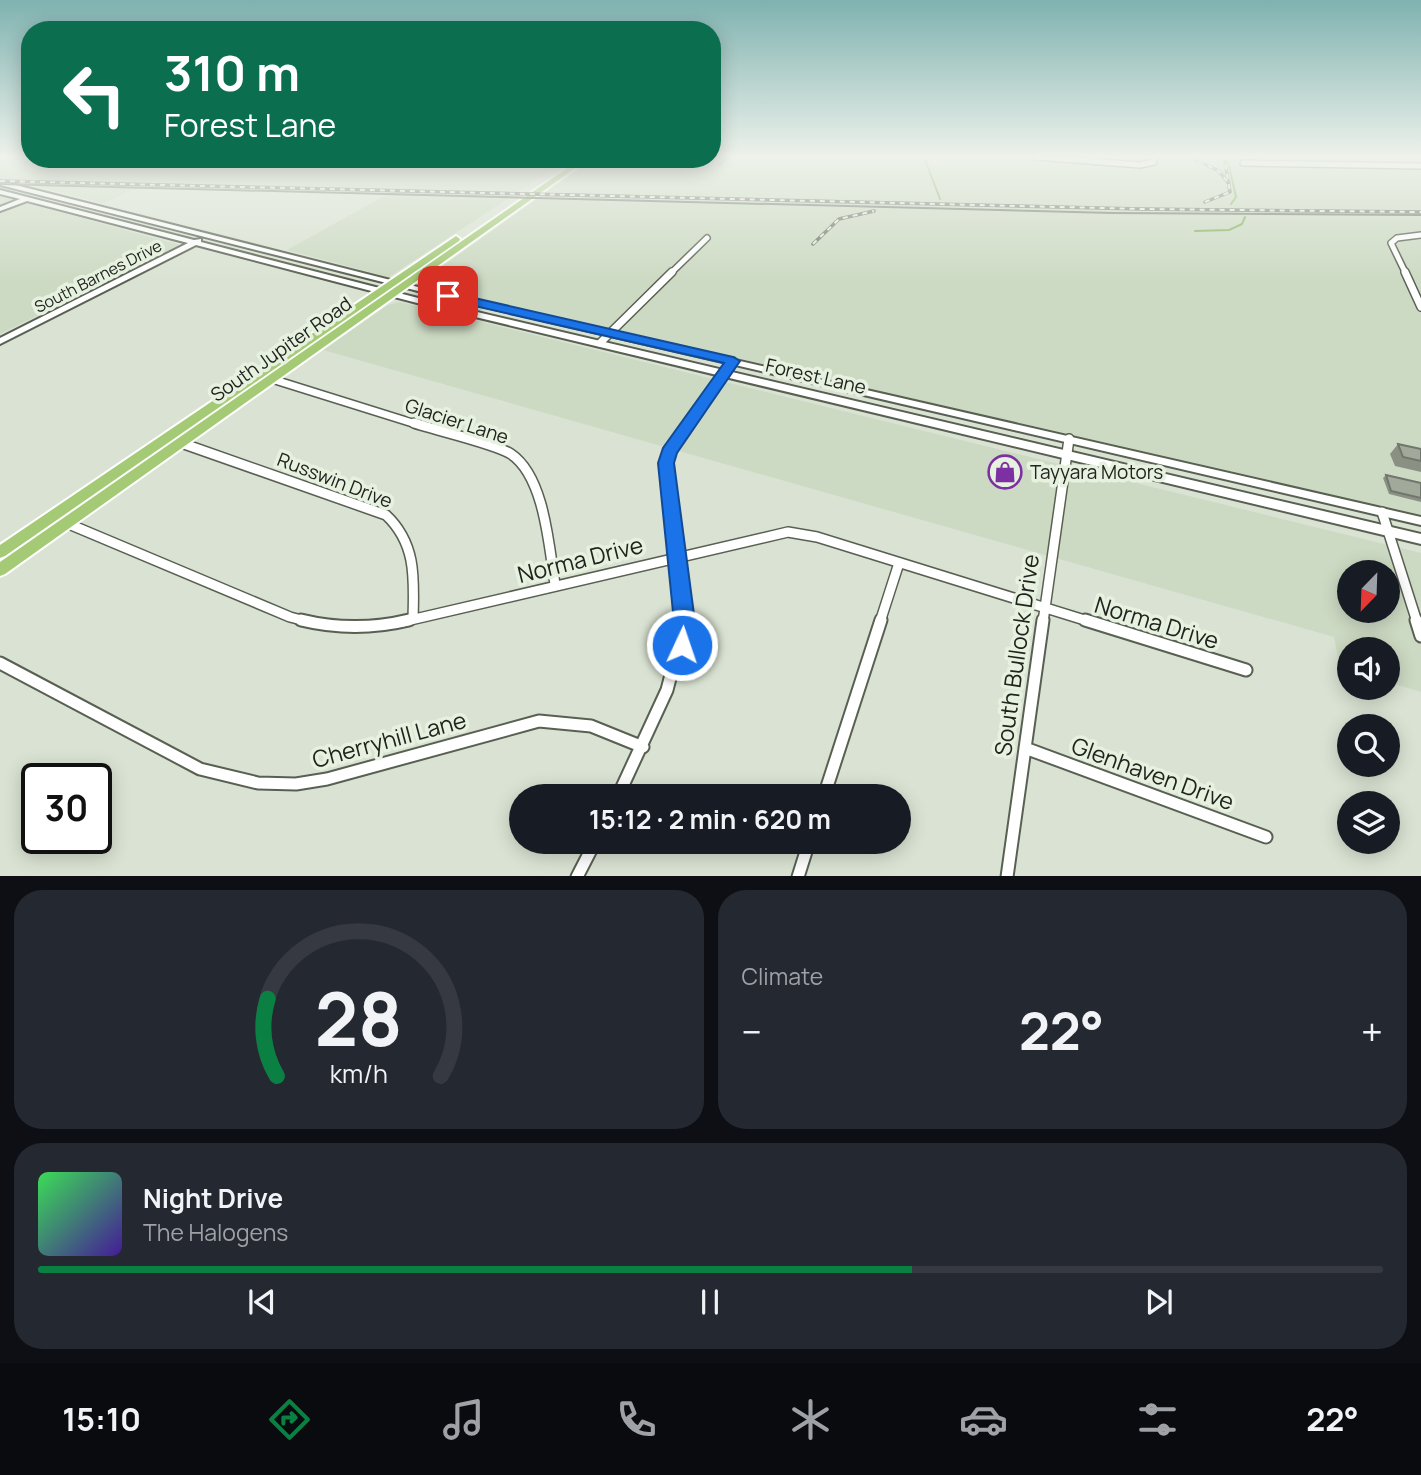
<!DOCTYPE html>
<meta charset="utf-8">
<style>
:root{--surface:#171b24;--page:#242831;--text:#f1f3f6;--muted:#9ea1a6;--line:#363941;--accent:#0b8043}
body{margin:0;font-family:Manrope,sans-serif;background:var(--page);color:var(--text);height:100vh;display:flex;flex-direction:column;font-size:26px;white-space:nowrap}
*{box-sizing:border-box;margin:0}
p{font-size:23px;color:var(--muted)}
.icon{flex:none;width:38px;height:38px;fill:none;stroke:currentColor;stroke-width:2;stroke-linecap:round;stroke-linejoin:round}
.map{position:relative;height:876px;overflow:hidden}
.sheet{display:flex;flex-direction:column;gap:14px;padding:14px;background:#0d0f14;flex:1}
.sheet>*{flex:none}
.top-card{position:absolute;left:21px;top:21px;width:700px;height:147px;border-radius:28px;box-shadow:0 4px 18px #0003;background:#0b6e4f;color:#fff;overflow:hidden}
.needle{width:46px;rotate:203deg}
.tools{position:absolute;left:1337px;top:560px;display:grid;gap:14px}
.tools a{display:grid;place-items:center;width:63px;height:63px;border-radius:50%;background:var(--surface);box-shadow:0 4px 18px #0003;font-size:35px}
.speed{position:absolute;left:21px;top:763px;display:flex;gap:14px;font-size:35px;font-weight:700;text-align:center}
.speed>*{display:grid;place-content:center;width:91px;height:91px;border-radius:50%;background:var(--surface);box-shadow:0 4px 18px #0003;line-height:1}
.speed .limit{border:4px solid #111;border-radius:10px;background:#fff;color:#111}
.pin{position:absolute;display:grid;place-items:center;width:60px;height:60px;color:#fff;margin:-30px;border-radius:14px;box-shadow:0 4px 10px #0006}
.me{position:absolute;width:77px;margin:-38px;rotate:3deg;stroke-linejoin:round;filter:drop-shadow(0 0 5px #0008)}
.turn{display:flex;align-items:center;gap:24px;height:147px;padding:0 28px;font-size:32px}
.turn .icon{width:91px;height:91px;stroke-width:2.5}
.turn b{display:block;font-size:49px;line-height:60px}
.big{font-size:52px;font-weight:700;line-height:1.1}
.sheet .tile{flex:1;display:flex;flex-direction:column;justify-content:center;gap:10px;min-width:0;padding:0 24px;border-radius:28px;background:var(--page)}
.sheet .dial{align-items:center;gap:0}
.dial svg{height:182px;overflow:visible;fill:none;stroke:var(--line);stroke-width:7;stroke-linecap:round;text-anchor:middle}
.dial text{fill:var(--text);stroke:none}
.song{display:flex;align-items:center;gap:21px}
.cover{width:84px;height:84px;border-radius:10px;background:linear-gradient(135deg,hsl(130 70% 55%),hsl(260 70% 35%))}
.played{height:7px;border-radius:4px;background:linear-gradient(90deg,var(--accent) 65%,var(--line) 65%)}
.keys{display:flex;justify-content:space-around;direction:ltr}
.heat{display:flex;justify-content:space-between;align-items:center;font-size:38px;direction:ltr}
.sheet .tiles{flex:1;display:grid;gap:14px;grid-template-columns:1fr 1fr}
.tile:last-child{grid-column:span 2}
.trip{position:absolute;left:509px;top:784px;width:402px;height:70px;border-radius:35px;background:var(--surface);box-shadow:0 4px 18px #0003;font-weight:700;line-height:70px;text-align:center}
.tab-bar{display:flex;height:112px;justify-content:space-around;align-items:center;background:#090b0e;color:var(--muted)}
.tab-bar .icon{width:49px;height:49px}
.tab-bar .active{color:var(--accent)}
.tab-bar b{font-size:32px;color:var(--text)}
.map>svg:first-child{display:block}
</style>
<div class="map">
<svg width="1421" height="877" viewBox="0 0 1421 877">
<rect width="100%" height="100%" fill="#dae3d3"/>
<path fill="#cddac3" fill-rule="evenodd" d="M 0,157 L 30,159 L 568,159 L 389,277 L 287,250 L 395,190 L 147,184 L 103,203 L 0,177 Z
M 712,157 L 1421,157 L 1421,522 L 416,285 L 593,159 Z
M 0,196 L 180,245 L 0,334 Z
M 400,302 L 1421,553 L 1421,692 L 1388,682 L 1388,649 L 1349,649 L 1349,670 L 1340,668 L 1334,637 L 323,350 L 388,305 ZM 1349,572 L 1388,572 L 1388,611 L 1349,611 Z"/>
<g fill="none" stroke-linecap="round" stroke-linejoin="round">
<path stroke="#82b05b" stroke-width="2" d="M 924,157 L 940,199
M 1227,157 L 1236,197 L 1231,204
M 719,165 L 728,157
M 1195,231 L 1229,230 L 1242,224 L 1245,217"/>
<defs>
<path id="street-far3" d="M 1036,157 L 1140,165 L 1154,162 L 1155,157
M 1243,163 L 1421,166
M 670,274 L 707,238
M 1406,274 L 1391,243 L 1397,238 L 1421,235"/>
<path id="street-far2" d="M 1405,272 L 1421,307
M 600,343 L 672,272
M 259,375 L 419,425
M 688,425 L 733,361"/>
<path id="street-far1" d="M 414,423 C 435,430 496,444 511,454 C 545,477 549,548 555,584
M 167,438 L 386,515 C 417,544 414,580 413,619
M 1382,512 L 1417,622
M 64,522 L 290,617 L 309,622
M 402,622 L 788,532 L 817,537 L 1091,622
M 685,622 L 666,463 L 669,452 L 689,423
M 880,622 L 899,563
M 1043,622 L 1069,439"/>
<path id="street" d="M 301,620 C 338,629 372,629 409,620
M 1085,620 L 1246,670
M 1416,620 L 1421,636
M 0,663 L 200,769 L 258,783 L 296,784 L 327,779 L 539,721 L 591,726 L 643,747
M 1025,748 L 1266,837
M 618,796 L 667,690 L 685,620
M 824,796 L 881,620
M 577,877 L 595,842
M 798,877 L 809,842
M 1007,877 L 1043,620"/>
<path id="secondary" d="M 0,181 L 426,289 L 1421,517 L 1421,525 L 426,293 L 0,185 Z
M 0,190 L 194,240 L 201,239 L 201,242 L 422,299 L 1421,534 L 1421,544 L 421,304 L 196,245 L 0,344 L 0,338 L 188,243 L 27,201 L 0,211 L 0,207 L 20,199 L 0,194 Z"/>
<path id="primary" d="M 580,159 L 588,159 L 5,574 L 0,576 L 0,562 Z
M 456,236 L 460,239 L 459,241 L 5,556 L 0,558 L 0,545 Z"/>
</defs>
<use href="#street-far3" stroke="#586052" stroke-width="8"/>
<use href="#street-far2" stroke="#586052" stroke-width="10"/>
<use href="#street-far1" stroke="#586052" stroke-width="12"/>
<use href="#street" stroke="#586052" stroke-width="15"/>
<use href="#secondary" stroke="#586052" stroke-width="4"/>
<use href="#primary" stroke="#fff" stroke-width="4"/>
<use href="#street-far3" stroke="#fff" stroke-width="5"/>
<use href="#street-far2" stroke="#fff" stroke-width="7"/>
<use href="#street-far1" stroke="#fff" stroke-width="9"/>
<use href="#street" stroke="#fff" stroke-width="11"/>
<use href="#secondary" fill="#fff" fill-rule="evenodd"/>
<use href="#primary" fill="#a4ca76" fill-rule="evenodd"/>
<path stroke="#6f746a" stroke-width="2" d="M 0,184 L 1113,213 L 1421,215"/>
<defs>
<path id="rail" d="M 1190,157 L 1219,171 L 1229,184
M 0,181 L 1141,209 L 1421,212
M 1205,202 L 1230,192 L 1224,157
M 813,244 L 839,219 L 874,211"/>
</defs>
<use href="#rail" stroke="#6f746a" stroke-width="3.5"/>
<use href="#rail" stroke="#e7f1e0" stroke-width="2" stroke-dasharray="5" stroke-linecap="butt"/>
</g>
<path fill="#8a9184" d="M 1398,444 L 1421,449 L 1421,472 L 1395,466 L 1390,454 Z
M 1386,475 L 1421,483 L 1421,502 L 1389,494 L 1383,478 Z"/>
<path fill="#a0a99a" stroke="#70766c" stroke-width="2" d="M 1398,444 L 1421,449 L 1421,461 L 1403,457 Z
M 1386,475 L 1421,483 L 1421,498 L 1391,491 Z"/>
<linearGradient id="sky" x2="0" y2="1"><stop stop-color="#7fb2b0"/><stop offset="0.56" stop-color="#eef2eb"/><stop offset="1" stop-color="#eef2eb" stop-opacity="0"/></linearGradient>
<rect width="1421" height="280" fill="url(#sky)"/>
<path fill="#1a73e8" stroke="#114b97" stroke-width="2" d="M 448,292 L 733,357 L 740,361 L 677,453 L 674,463 L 695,622 L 689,651 L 682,653 L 674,651 L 671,645 L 674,622 L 658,463 L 663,448 L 724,363 L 444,299 L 444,293 Z"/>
<defs>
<symbol id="shop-ring" viewBox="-11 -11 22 22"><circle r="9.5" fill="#e7f1e0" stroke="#7c30a1" stroke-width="1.5"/><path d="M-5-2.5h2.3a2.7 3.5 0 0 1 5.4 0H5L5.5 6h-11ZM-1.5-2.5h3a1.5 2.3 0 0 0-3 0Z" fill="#7c30a1"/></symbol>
</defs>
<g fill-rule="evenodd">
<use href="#shop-ring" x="986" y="453" width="38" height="38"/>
</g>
<g text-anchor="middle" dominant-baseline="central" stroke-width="7" stroke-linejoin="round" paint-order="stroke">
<g font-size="16" fill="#21241e" stroke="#e7f1e0">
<text transform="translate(98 276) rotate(-27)">South Barnes Drive</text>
</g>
<g font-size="19" fill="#21241e" stroke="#e7f1e0">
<text transform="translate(281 349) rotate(-35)">South Jupiter Road</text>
<text transform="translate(816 376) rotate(13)">Forest Lane</text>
<text transform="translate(457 421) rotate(18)">Glacier Lane</text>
<text transform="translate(335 480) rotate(21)">Russwin Drive</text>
</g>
<g font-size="19" fill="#21241e" stroke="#e7f1e0" text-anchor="start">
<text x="1030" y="472">Tayyara Motors</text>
</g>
<g font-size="23" fill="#21241e" stroke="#e7f1e0">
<text transform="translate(580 559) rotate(-14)">Norma Drive</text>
<text transform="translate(1157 622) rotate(17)">Norma Drive</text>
<text transform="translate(1016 655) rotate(-82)">South Bullock Drive</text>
<text transform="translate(389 739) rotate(-15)">Cherryhill Lane</text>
<text transform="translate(1153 773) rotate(20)">Glenhaven Drive</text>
</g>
</g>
</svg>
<div class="tools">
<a><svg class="needle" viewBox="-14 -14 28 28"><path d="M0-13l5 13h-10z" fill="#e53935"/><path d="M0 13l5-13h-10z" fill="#9ea1a6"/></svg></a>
<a><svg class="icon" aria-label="sound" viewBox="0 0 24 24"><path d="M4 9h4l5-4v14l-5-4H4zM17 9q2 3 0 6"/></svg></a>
<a><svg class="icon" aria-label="search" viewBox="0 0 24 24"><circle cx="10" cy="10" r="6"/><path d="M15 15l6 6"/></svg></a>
<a><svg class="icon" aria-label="layers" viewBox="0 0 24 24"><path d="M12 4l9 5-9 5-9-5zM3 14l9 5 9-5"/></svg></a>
</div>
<div class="speed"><div class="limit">30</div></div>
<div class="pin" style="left:448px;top:296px;background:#d93025"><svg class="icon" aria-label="arrive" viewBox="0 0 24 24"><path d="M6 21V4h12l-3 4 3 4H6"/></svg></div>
<svg class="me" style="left:682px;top:645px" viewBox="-20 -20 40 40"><circle r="17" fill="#1a73e8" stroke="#fff" stroke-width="3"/><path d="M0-11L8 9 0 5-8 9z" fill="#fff"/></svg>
<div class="trip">15:12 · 2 min · 620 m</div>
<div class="top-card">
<div class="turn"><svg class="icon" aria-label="left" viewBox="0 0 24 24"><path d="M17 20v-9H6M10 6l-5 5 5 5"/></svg><div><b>310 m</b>Forest Lane</div></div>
</div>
</div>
<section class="sheet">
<div class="tiles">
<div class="tile dial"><svg viewBox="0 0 100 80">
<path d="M14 69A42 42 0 1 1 86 69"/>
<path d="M14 69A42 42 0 0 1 10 35" stroke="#0b8043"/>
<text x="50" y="56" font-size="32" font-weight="700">28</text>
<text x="50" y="72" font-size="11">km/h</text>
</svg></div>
<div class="tile"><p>Climate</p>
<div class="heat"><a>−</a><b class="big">22°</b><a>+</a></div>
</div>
<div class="tile">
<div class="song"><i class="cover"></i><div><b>Night Drive</b><p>The Halogens</p></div></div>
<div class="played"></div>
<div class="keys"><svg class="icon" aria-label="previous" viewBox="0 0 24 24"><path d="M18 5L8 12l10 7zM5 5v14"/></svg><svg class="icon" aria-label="pause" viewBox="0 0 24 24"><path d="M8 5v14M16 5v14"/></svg><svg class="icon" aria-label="next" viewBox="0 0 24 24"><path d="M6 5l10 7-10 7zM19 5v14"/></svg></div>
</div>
</div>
</section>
<nav class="tab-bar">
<b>15:10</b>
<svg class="icon active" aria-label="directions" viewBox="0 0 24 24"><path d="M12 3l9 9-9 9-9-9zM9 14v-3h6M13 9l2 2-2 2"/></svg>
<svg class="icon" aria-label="music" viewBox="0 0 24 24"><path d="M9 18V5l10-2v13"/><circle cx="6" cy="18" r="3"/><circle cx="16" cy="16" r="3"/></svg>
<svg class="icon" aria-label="phone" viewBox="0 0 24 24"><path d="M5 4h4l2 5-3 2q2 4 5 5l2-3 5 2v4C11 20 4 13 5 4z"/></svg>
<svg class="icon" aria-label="climate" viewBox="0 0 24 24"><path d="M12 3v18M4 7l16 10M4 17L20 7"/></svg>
<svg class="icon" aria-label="car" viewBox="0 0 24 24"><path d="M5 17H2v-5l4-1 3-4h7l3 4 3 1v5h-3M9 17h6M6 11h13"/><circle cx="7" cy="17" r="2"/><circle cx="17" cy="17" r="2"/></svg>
<svg class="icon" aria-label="filters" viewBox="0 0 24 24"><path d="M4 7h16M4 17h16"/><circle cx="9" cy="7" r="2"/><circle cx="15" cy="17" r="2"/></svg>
<b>22°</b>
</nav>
